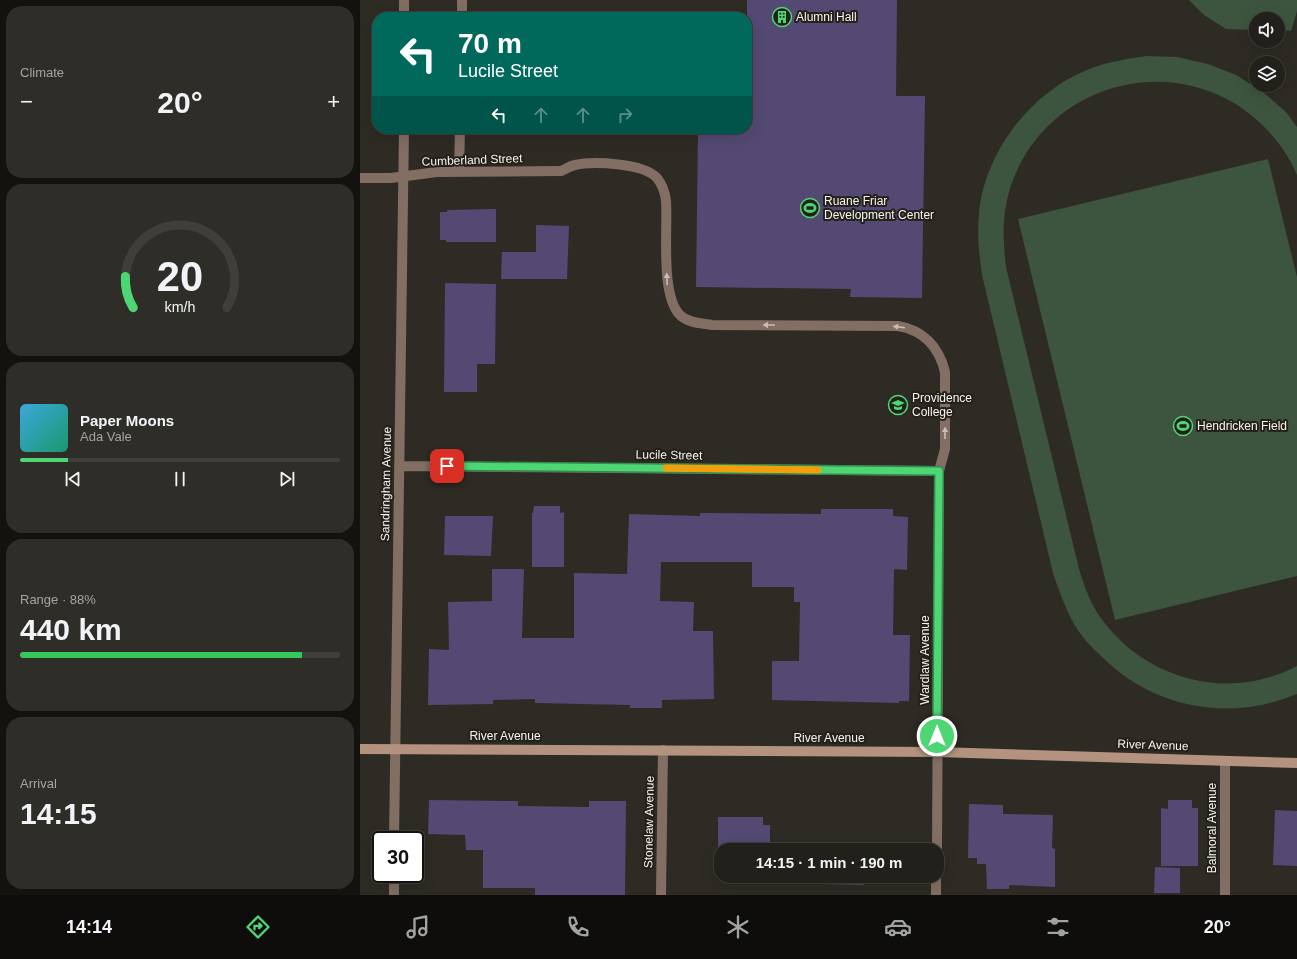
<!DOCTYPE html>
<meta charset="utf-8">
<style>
:root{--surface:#22201b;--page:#2e2d28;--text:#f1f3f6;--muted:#a2a3a3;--line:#3f3e3a;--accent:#4ed675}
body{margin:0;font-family:Arial,sans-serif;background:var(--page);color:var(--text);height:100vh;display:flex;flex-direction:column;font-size:15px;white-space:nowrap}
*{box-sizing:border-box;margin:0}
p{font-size:13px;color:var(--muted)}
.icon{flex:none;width:22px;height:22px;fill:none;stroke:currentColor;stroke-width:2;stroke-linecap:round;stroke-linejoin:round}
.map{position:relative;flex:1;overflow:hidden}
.panel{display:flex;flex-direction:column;gap:6px;padding:6px;background:#13120f;width:360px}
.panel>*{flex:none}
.top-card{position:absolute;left:12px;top:12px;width:380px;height:122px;border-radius:16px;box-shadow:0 4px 16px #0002,0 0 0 1px var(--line);background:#00695c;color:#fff;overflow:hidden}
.fabs{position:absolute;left:889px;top:12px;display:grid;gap:8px}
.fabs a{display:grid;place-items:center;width:36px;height:36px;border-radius:50%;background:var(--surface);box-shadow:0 4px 16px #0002,0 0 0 1px var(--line);font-size:20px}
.speed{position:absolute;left:12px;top:831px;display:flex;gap:8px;font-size:20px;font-weight:700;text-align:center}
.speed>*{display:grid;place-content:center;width:52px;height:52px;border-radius:50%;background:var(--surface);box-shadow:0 4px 16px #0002,0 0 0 1px var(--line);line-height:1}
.speed .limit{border:2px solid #111;border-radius:6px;background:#fff;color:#111}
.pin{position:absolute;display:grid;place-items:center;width:34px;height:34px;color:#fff;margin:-17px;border-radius:8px;box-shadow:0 2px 6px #0006}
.me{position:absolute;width:44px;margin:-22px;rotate:0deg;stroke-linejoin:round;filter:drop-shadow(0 0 3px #0008)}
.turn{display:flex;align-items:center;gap:14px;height:84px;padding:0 20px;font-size:18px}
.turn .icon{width:52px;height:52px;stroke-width:2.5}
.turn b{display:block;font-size:28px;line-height:34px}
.lanes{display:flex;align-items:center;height:38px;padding:0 20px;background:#0003;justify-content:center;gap:20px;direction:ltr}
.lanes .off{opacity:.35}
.big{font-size:30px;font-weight:800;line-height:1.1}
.panel .widget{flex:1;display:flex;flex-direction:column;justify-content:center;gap:6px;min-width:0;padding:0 14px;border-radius:16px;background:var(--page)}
.panel .dial{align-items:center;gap:0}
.dial svg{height:104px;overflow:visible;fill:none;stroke:var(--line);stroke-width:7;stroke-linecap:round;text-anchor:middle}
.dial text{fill:var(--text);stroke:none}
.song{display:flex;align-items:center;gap:12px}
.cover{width:48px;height:48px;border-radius:6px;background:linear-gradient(135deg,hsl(200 70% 55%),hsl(160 70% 35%))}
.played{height:4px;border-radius:2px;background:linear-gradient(90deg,var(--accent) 15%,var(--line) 15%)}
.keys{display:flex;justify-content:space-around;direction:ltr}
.heat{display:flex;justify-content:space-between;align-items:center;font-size:22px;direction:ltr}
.charge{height:6px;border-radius:3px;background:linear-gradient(90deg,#34c759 88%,var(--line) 0)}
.trip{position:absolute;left:354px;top:843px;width:230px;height:40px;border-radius:16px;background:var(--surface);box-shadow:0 4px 16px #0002,0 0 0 1px var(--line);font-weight:800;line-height:40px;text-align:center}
.tabs{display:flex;height:64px;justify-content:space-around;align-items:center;background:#0e0d0b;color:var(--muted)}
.tabs .icon{width:28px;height:28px}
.tabs .selected{color:var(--accent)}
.tabs b{font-size:18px;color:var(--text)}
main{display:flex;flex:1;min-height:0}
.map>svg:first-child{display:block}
</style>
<main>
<section class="panel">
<div class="widget"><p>Climate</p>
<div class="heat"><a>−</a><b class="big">20°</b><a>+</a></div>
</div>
<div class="widget dial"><svg viewBox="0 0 100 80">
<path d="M14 69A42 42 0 1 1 86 69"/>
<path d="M14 69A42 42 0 0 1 8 45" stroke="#4ed675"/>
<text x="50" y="56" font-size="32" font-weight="700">20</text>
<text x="50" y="72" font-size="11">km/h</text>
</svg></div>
<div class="widget">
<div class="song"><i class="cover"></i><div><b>Paper Moons</b><p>Ada Vale</p></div></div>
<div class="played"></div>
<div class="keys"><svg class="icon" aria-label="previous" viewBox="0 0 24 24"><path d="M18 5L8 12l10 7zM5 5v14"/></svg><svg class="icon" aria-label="pause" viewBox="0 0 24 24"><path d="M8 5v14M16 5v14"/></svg><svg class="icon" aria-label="next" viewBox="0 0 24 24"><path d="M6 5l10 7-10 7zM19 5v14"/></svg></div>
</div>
<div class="widget"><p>Range · 88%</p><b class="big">440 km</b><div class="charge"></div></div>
<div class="widget"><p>Arrival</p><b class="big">14:15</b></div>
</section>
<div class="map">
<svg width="937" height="895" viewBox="0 0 937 895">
<rect width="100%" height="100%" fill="#2e2b24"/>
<path fill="#3d543e" d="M 829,0 L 937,0 L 937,11 L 931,31 L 918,30 L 918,19 L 896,19 L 896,30 L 866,29 L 844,15 Z
M 786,56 L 817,57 L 848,64 L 876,75 L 903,92 L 926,112 L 937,127 L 937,175 C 925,145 901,120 874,103 C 789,53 677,95 649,192 C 642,218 643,240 646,267 L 719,569 C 724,585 729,600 738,614 C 782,679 867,703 937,666 L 937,694 C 869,722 794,709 741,656 C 731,647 721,636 714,624 C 705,607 699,591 693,573 L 622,275 C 619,254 617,235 619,214 C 624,153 671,92 727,70 C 746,62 766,59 786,56 Z
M 908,159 L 937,277 L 937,576 L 755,620 L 658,219 Z"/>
<path fill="#534973" d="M 387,0 L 537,0 L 536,96 L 565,96 L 562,298 L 490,297 L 491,289 L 336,287 L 338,129 L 387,129 Z
M 136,209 L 136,242 L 86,242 L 86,240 L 80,240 L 80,212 L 87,212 L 87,210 Z
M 176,225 L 209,226 L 207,279 L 141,279 L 142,252 L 176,252 Z
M 85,283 L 136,284 L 135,364 L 117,364 L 117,392 L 84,392 Z
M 174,506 L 200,506 L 200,513 L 204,512 L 204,567 L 172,567 L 172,513 L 173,513 Z
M 461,509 L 533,509 L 533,516 L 548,517 L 547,570 L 534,569 L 533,635 L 550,635 L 549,701 L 539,701 L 539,703 L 412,700 L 412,661 L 439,661 L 440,602 L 434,602 L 434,587 L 392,587 L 392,562 L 301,562 L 300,601 L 334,602 L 333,631 L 353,631 L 354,699 L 302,700 L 302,708 L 270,708 L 270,705 L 175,703 L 175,699 L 133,700 L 133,704 L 68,705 L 69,649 L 89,650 L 88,602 L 132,601 L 132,569 L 164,569 L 162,638 L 214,638 L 214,573 L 267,574 L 269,514 L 340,516 L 340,513 L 461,514 Z
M 85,516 L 133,516 L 131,556 L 84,555 Z
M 69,800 L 158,801 L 158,806 L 229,807 L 229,801 L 266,801 L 265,895 L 175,895 L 175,888 L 123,888 L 123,850 L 106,850 L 105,835 L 68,834 Z
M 808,800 L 832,800 L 832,808 L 838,808 L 838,866 L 801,866 L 801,808 L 808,809 Z
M 609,804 L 643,805 L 643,814 L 693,815 L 692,848 L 695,849 L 695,887 L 649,885 L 649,889 L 627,889 L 626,864 L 617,864 L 617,858 L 608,858 Z
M 915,810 L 937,811 L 937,866 L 913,865 Z
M 358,817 L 403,817 L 403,825 L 410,825 L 410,850 L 358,850 Z
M 464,843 L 505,844 L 505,850 L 464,850 Z
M 795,867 L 820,868 L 820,893 L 794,893 Z
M 463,876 L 505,876 L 504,885 L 463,884 Z"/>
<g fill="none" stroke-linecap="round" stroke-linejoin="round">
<path stroke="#826e62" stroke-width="10" d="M 102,17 L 102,0
M 99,171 L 100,129
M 201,171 C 206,169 210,166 215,165 C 233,161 284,163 297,178 C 302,184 305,192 306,201 C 308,229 300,295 320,315 C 328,323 341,323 352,325 L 538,326 C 563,330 579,347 585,372 L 585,449 L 579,471"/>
<path stroke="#826e62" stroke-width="10" d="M 44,17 L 44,0
M 0,178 L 31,178 L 77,172 L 201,171
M 39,466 L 579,471 L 577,850
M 865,761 L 865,895
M 34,840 L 44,129
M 34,895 L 34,874
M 301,895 L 303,750
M 576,895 L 576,876"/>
<path stroke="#b3937f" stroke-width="10" d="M 0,749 L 577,752 L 937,763"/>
</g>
<defs><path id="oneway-solid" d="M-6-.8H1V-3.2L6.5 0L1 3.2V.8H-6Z"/></defs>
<g fill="#c8beb7">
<use href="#oneway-solid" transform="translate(307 279) rotate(-92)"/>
<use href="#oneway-solid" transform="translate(409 325) rotate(-180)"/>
<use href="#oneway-solid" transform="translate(539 327) rotate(-173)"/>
<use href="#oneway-solid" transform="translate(585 433) rotate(-89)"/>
</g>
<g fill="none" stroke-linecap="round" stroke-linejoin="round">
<defs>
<path id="route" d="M 87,466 L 579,471 L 577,736"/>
</defs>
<use href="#route" stroke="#338b4c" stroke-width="10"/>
<use href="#route" stroke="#4ed675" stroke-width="7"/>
<path stroke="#f59e0b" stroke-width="7" d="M 306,468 L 458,470"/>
</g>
<defs>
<symbol id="building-ring" viewBox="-11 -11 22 22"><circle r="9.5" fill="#24211a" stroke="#4ed675" stroke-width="1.5"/><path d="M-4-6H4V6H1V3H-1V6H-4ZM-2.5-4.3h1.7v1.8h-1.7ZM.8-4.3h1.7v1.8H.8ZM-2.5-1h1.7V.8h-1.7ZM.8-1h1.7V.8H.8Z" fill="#4ed675"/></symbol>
<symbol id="stadium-ring" viewBox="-11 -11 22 22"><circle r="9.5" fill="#24211a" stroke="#4ed675" stroke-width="1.5"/><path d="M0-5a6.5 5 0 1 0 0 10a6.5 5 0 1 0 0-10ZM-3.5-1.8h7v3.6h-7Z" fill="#4ed675"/></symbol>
<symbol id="university-ring" viewBox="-11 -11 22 22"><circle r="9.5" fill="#24211a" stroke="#4ed675" stroke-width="1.5"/><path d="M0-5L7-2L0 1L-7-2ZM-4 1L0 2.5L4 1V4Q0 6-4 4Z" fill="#4ed675"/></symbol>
</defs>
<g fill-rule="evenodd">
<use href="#building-ring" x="411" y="6" width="22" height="22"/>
<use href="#stadium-ring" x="439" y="197" width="22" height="22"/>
<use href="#university-ring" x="527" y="394" width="22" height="22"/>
<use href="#stadium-ring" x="812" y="415" width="22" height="22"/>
</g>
<g text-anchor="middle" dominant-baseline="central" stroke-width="4" stroke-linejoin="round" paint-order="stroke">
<g font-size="12" fill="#f6f4ef" stroke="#24211a" text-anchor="start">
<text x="436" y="17">Alumni Hall</text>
<text x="464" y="201">Ruane Friar<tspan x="464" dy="14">Development Center</tspan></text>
<text x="552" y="398">Providence<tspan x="552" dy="14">College</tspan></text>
<text x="837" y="426">Hendricken Field</text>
</g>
<g font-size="12" fill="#f6f4ef" stroke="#24211a">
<text transform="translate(112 160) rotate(-2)">Cumberland Street</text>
<text transform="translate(309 455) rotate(1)">Lucile Street</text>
<text transform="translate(26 484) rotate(-89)">Sandringham Avenue</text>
<text transform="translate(565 660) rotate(-90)">Wardlaw Avenue</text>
<text x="145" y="736">River Avenue</text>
<text x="469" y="738">River Avenue</text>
<text transform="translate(793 745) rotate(2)">River Avenue</text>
<text transform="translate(289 822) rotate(-89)">Stonelaw Avenue</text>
<text transform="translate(852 828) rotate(-90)">Balmoral Avenue</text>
</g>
</g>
</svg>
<div class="fabs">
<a><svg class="icon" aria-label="sound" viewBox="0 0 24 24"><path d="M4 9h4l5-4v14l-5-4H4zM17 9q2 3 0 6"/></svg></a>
<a><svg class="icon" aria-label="layers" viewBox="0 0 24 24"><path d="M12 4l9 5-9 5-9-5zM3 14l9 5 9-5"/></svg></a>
</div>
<div class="speed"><div class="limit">30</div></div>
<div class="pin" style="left:87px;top:466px;background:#d93025"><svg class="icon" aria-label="arrive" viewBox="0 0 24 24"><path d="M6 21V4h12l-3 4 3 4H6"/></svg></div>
<svg class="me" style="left:577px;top:736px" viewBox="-20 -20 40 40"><circle r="17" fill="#4ed675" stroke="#fff" stroke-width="3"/><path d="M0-11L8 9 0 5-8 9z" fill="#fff"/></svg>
<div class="trip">14:15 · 1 min · 190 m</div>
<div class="top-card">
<div class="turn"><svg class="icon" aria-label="left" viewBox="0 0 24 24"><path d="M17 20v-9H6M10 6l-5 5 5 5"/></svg><div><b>70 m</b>Lucile Street</div></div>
<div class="lanes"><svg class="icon" aria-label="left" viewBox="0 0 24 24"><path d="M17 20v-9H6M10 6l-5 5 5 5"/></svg><svg class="icon off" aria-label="ahead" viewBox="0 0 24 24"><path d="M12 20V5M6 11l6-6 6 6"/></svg><svg class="icon off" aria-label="ahead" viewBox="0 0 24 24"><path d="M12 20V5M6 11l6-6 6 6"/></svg><svg class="icon off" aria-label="right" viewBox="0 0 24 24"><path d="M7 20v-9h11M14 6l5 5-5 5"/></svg></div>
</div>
</div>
</main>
<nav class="tabs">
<b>14:14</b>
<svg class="icon selected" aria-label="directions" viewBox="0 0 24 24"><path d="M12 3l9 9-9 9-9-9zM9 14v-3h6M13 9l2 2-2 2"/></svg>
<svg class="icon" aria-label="music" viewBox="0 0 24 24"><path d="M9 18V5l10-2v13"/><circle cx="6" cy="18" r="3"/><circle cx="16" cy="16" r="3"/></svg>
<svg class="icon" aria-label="phone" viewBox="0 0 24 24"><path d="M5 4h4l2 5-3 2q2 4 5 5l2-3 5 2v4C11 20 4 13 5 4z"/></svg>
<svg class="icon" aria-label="climate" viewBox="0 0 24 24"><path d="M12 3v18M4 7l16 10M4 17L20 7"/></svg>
<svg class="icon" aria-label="car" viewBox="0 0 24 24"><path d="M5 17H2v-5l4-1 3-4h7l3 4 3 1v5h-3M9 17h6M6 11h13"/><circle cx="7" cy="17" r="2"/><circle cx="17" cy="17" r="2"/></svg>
<svg class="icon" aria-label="filters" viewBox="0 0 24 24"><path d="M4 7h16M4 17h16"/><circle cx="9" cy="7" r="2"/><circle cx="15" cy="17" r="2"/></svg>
<b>20°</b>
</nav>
